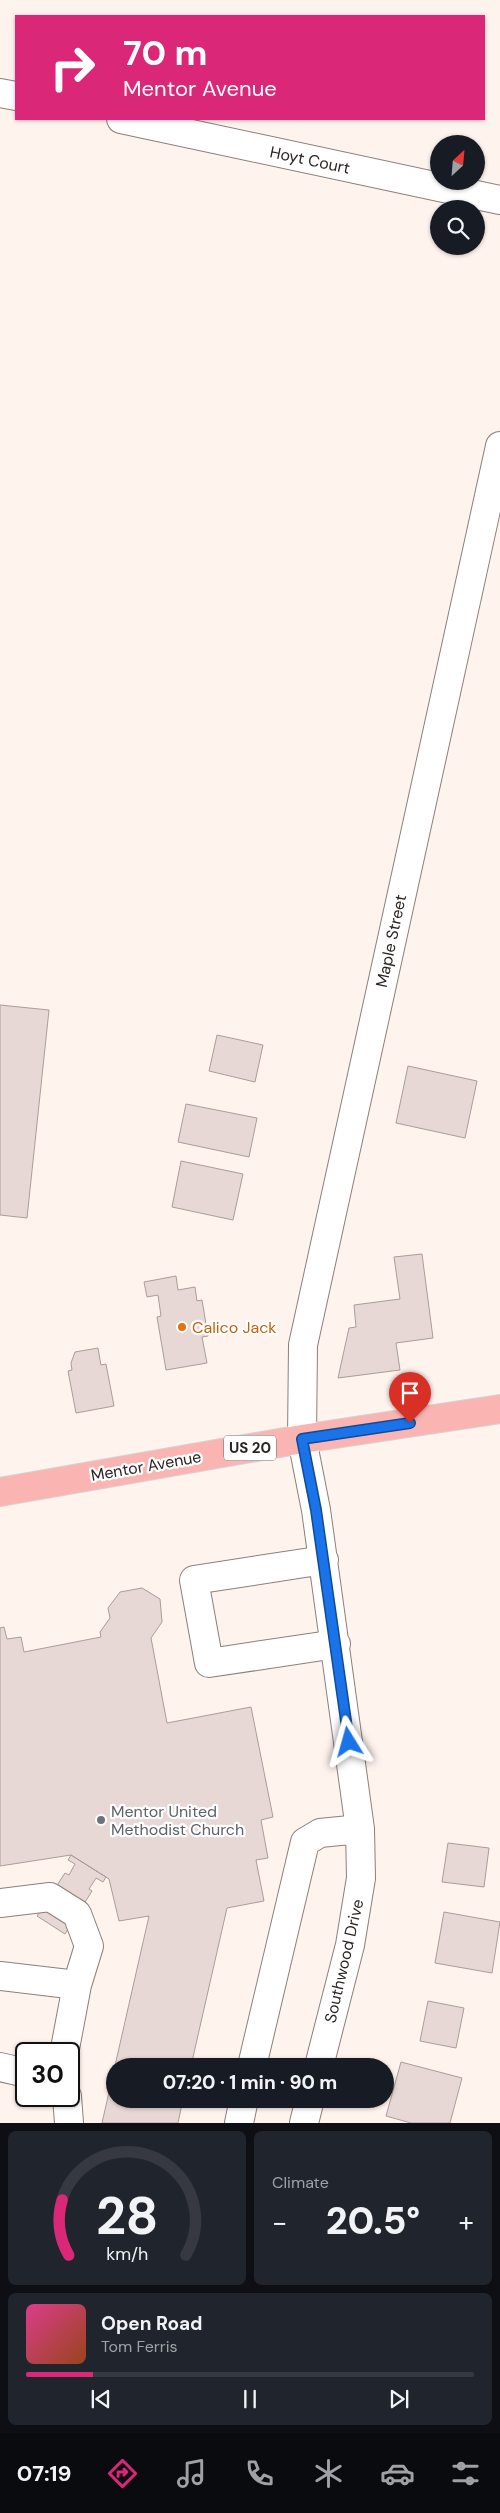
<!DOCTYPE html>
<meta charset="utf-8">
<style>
:root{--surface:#171b24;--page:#20242c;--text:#f1f3f6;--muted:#9ea1a6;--line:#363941;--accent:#db2777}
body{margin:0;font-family:"DM Sans",sans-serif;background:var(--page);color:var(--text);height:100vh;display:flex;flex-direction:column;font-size:19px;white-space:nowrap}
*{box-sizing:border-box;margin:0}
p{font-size:16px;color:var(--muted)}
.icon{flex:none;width:28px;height:28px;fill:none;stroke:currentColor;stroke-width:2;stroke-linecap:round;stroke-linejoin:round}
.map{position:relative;height:2123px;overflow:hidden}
.panel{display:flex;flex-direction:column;gap:8px;padding:8px;background:#0d0f14;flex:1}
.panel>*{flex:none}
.top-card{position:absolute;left:15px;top:15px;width:470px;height:105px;border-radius:0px;box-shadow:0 1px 4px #0004;background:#db2777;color:#fff;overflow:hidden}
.needle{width:32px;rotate:26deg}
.buttons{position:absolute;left:430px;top:135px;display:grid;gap:10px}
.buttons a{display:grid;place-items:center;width:55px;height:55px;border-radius:50%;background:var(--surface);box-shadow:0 1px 4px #0004;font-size:25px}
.speed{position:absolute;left:15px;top:2042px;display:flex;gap:10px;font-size:25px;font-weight:700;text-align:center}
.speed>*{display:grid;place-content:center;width:65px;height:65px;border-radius:50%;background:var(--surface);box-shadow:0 1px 4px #0004;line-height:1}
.speed .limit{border:2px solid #111;border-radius:8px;background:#fff;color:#111}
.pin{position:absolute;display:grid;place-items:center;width:42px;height:42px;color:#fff;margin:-51px -21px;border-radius:50% 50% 50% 0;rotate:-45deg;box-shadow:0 0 5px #0007}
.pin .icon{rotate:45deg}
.me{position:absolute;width:55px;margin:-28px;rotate:352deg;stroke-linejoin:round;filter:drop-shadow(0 0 4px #0008)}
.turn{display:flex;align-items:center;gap:18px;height:105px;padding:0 25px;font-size:22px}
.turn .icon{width:65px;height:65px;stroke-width:2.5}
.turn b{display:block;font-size:35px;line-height:42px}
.big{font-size:38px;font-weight:800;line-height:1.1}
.panel .tile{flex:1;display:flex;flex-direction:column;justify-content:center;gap:8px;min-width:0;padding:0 18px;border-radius:8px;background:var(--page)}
.panel .dial{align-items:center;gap:0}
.dial svg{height:130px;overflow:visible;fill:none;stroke:var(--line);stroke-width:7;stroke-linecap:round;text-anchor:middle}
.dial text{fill:var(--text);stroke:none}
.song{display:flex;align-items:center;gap:15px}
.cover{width:60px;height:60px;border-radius:8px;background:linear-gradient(135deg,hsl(330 70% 55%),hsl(20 70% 35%))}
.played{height:5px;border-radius:2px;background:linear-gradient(90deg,var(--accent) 15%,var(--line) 15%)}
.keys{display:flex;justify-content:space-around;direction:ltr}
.heat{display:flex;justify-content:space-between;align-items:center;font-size:28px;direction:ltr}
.panel .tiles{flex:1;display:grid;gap:8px;grid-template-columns:1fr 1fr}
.tile:last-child{grid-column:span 2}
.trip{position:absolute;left:106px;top:2058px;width:288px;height:50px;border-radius:25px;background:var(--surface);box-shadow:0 1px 4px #0004;font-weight:800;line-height:50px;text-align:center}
.tabs{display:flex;height:80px;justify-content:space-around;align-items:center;background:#090b0e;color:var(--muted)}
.tabs .icon{width:35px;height:35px}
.tabs .on{color:var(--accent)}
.tabs b{font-size:22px;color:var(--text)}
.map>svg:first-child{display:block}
</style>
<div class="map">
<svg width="500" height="2123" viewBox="0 0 500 2123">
<rect width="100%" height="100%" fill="#fff3ee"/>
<path fill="#e8d8d5" stroke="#ab9c99" d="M 0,1005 L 49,1010 L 27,1218 L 0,1215 Z
M 217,1035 L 263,1045 L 255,1082 L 209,1071 Z
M 408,1066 L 477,1081 L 465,1138 L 396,1123 Z
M 186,1104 L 257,1118 L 249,1157 L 178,1142 Z
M 181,1161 L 243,1174 L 233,1220 L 172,1207 Z
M 422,1254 L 433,1338 L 396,1343 L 400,1370 L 338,1378 L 349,1328 L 356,1327 L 354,1305 L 400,1299 L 394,1257 Z
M 176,1276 L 178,1290 L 195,1287 L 197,1301 L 202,1300 L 208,1336 L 202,1337 L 207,1363 L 166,1370 L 157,1317 L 161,1316 L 158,1295 L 147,1297 L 144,1282 Z
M 98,1348 L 101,1365 L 106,1364 L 114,1406 L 76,1413 L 68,1371 L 72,1370 L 71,1363 L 75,1352 Z
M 142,1588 L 160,1599 L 162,1622 L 151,1638 L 167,1723 L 251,1707 L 273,1817 L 261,1820 L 268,1858 L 256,1860 L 264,1901 L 227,1908 L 191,2066 L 115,2066 L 115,2099 L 183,2099 L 178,2123 L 102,2123 L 149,1916 L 119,1921 L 109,1879 L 71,1855 L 0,1866 L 0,1628 L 4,1627 L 7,1639 L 21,1637 L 24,1652 L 101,1637 L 100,1632 L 110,1618 L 108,1608 L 120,1592 Z
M 448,1843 L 489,1848 L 484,1887 L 442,1882 Z
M 71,1855 L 106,1877 L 103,1882 L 96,1878 L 89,1889 L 92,1891 L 65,1934 L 37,1916 L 65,1873 L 69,1875 L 75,1864 L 68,1860 Z
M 444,1912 L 500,1922 L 492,1973 L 435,1963 Z
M 428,2001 L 464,2008 L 456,2048 L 420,2041 Z
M 401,2062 L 462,2078 L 450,2123 L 411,2123 L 386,2116 Z"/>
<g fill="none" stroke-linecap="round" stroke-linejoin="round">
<defs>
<path id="minor" d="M 0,93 L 16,96
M 121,119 L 500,200
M 324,1560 L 194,1580 L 209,1663 L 336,1644
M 0,1903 L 50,1897 L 77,1914 L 89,1946 L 77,1985
M 0,1976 L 77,1985 L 64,2054
M 252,2066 L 305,1842 L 320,1833 L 360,1829
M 319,2066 L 350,1945 L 361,1878 L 360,1829 L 316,1510 L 302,1439 L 303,1345 L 500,446
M 0,2067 L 26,2073
M 67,2096 L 69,2123
M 239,2123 L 244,2099
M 304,2123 L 310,2099"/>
<path id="major" d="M 0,1492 L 302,1439 L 500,1409"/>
</defs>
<use href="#minor" stroke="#8c7f7a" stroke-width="30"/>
<use href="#major" stroke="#d4d3d3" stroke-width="30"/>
<use href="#minor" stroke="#fff" stroke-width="28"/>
<use href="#major" stroke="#fab5b3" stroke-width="28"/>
</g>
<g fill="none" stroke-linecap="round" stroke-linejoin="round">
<defs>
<path id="route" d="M 349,1742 L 316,1510 L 302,1439 L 410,1423"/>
</defs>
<use href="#route" stroke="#114b97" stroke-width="12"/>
<use href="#route" stroke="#1a73e8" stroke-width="9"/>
</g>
<circle fill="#e8710a" stroke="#fff" stroke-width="2" cx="182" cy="1327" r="5"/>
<circle fill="#6b7280" stroke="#fff" stroke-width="2" cx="101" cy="1820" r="5"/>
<g text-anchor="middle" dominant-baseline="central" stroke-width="4.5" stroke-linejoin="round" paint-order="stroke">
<rect fill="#fff" stroke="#6a6664" stroke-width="1" x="224" y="1435.5" width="52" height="25" rx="4"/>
<g font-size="15" font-weight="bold" fill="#2a2422">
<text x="250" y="1448">US 20</text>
</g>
<g font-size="16" fill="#2a2422" stroke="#fff">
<text transform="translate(310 160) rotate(12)">Hoyt Court</text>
<text transform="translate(391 941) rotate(-78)">Maple Street</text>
<text transform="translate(146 1466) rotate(-10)">Mentor Avenue</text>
<text transform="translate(344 1961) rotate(-77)">Southwood Drive</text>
</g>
<g font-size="16" fill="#c56008" stroke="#fff" text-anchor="start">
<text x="192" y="1327">Calico Jack</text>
</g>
<g font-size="16" fill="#5b616d" stroke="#fff" text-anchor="start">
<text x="111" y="1811">Mentor United<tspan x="111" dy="18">Methodist Church</tspan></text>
</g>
</g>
</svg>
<div class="buttons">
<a><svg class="needle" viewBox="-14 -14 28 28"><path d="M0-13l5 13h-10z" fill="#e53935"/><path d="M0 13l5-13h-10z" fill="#9ea1a6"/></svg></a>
<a><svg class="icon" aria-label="search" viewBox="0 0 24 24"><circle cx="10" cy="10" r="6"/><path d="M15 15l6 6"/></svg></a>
</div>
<div class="speed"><div class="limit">30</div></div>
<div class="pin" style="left:410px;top:1423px;background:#d93025"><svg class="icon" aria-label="arrive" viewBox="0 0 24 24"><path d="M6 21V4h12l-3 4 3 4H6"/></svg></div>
<svg class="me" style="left:349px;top:1742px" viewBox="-20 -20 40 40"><path d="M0-17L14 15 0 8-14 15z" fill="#1a73e8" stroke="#fff" stroke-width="4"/></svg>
<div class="trip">07:20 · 1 min · 90 m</div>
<div class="top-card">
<div class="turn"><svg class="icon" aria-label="right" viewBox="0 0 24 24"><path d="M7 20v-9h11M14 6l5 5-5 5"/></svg><div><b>70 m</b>Mentor Avenue</div></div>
</div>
</div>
<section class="panel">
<div class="tiles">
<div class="tile dial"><svg viewBox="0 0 100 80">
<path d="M14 69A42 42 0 1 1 86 69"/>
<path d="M14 69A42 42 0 0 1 10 35" stroke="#db2777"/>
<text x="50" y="56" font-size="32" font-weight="700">28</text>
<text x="50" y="72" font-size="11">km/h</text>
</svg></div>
<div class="tile"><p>Climate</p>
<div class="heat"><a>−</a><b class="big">20.5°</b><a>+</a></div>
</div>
<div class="tile">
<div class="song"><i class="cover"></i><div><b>Open Road</b><p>Tom Ferris</p></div></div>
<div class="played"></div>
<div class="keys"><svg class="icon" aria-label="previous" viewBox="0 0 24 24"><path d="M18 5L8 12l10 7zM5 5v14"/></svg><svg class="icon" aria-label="pause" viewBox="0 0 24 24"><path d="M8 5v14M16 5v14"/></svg><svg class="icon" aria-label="next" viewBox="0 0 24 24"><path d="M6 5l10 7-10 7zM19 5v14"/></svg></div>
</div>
</div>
</section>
<nav class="tabs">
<b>07:19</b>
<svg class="icon on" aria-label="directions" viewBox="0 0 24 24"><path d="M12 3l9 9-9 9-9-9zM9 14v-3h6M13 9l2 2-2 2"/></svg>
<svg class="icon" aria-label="music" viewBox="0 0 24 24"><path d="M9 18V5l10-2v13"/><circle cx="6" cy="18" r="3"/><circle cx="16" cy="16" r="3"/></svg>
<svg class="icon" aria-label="phone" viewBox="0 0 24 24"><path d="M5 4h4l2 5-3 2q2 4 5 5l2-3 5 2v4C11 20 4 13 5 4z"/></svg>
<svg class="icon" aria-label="climate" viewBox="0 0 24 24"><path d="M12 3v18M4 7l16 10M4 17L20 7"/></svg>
<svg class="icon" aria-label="car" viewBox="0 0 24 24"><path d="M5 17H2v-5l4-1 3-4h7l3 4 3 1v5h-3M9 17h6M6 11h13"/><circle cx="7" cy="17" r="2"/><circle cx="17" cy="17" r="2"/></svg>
<svg class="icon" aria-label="filters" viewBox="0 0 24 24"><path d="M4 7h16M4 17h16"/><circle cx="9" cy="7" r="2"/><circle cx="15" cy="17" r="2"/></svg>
</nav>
